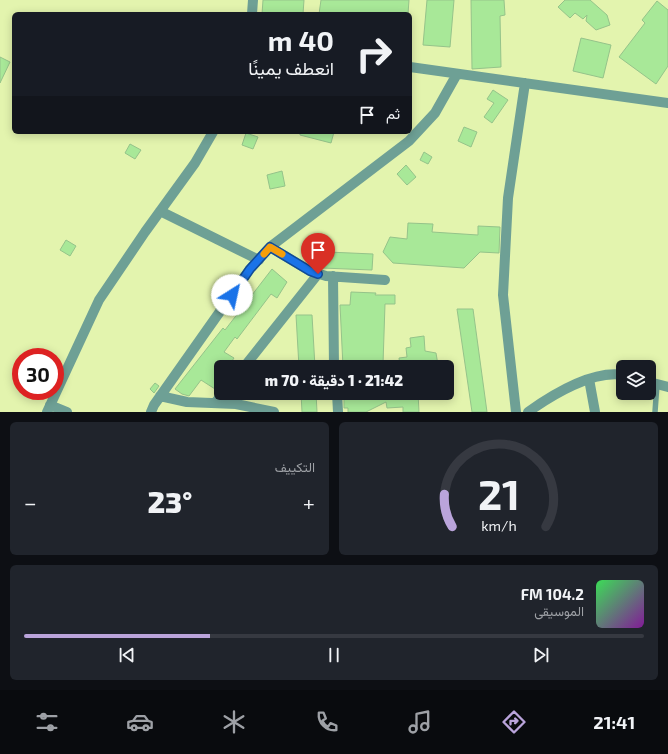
<!DOCTYPE html>
<html lang="ar">
<meta charset="utf-8">
<style>
:root{--surface:#171b24;--page:#20242c;--text:#f1f3f6;--muted:#9ea1a6;--line:#363941;--accent:#baa4db}
body{margin:0;font-family:"Exo 2",Vazirmatn,sans-serif;background:var(--page);color:var(--text);direction:rtl;height:100vh;display:flex;flex-direction:column;font-size:15px;white-space:nowrap}
*{box-sizing:border-box;margin:0}
p{font-size:13px;color:var(--muted)}
.icon{flex:none;width:22px;height:22px;fill:none;stroke:currentColor;stroke-width:2;stroke-linecap:round;stroke-linejoin:round}
.map{position:relative;height:412px;overflow:hidden;direction:ltr}
.sheet{display:flex;flex-direction:column;gap:10px;padding:10px;background:#0d0f14;flex:1}
.sheet>*{flex:none}
.hud{position:absolute;left:12px;top:12px;width:400px;height:122px;border-radius:6px;box-shadow:0 2px 10px #0003;direction:rtl;background:#171b24;color:var(--text);overflow:hidden}
.buttons{position:absolute;left:616px;top:360px;display:grid;gap:8px}
.buttons a{display:grid;place-items:center;width:40px;height:40px;border-radius:6px;background:var(--surface);box-shadow:0 2px 10px #0003;font-size:20px}
.speed{position:absolute;left:12px;top:348px;display:flex;gap:8px;font-size:20px;font-weight:700;text-align:center}
.speed>*{display:grid;place-content:center;width:52px;height:52px;border-radius:50%;background:var(--surface);box-shadow:0 2px 10px #0003;line-height:1}
.speed .limit{border:6px solid #d22;background:#fff;color:#111}
.pin{position:absolute;display:grid;place-items:center;width:34px;height:34px;color:#fff;margin:-41px -17px;border-radius:50% 50% 50% 0;rotate:-45deg;box-shadow:0 0 4px #0007}
.pin .icon{rotate:45deg}
.me{position:absolute;width:44px;margin:-22px;rotate:35deg;stroke-linejoin:round;filter:drop-shadow(0 0 3px #0008)}
.turn{display:flex;align-items:center;gap:14px;height:84px;padding:0 12px;font-size:18px}
.turn .icon{width:52px;height:52px;stroke-width:2.5}
.turn b{display:block;font-size:28px;line-height:34px}
.then{display:flex;align-items:center;height:38px;padding:0 12px;background:#0003;gap:8px;font-size:15px}
.big{font-size:30px;font-weight:800;line-height:1.1}
.sheet .widget{flex:1;display:flex;flex-direction:column;justify-content:center;gap:6px;min-width:0;padding:0 14px;border-radius:6px;background:var(--page)}
.sheet .dial{align-items:center;gap:0}
.dial svg{height:104px;overflow:visible;fill:none;stroke:var(--line);stroke-width:7;stroke-linecap:round;text-anchor:middle}
.dial text{fill:var(--text);stroke:none}
.song{display:flex;align-items:center;gap:12px}
.cover{width:48px;height:48px;border-radius:6px;background:linear-gradient(135deg,hsl(130 70% 55%),hsl(290 70% 35%))}
.played{height:4px;border-radius:2px;background:linear-gradient(90deg,var(--accent) 30%,var(--line) 30%)}
.keys{display:flex;justify-content:space-around;direction:ltr}
.heat{display:flex;justify-content:space-between;align-items:center;font-size:22px;direction:ltr}
.sheet .tiles{flex:1;display:grid;gap:10px;grid-template-columns:1fr 1fr}
.widget:last-child{grid-column:span 2}
.trip{position:absolute;left:214px;top:360px;width:240px;height:40px;border-radius:6px;background:var(--surface);box-shadow:0 2px 10px #0003;font-weight:800;line-height:40px;text-align:center;direction:rtl}
.tab-bar{display:flex;height:64px;justify-content:space-around;align-items:center;background:#090b0e;color:var(--muted)}
.tab-bar .icon{width:28px;height:28px}
.tab-bar .on{color:var(--accent)}
.tab-bar b{font-size:18px;color:var(--text)}
.map>svg:first-child{display:block}
</style>
<div class="map">
<svg width="668" height="412" viewBox="0 0 668 412">
<rect width="100%" height="100%" fill="#e3f4ae"/>
<path fill="#a8e898" stroke="#95c38a" d="M 263,0 L 304,0 L 303,14 L 262,14 Z
M 321,0 L 409,0 L 408,14 L 319,14 Z
M 427,0 L 454,0 L 450,47 L 423,45 Z
M 471,0 L 504,0 L 505,15 L 500,16 L 501,67 L 472,69 Z
M 565,0 L 590,0 L 607,15 L 610,25 L 596,30 L 586,21 L 587,15 L 583,19 L 575,13 L 570,18 L 558,7 Z
M 657,1 L 668,10 L 668,66 L 656,84 L 619,57 L 645,23 L 642,20 Z
M 581,38 L 611,45 L 603,78 L 573,71 Z
M 0,57 L 10,62 L 0,83 Z
M 493,90 L 508,100 L 492,123 L 484,117 L 494,103 L 487,99 Z
M 464,127 L 477,132 L 471,147 L 458,141 Z
M 300,132 L 334,132 L 331,143 L 300,135 Z
M 246,133 L 258,137 L 253,149 L 242,145 Z
M 130,144 L 141,150 L 135,159 L 125,153 Z
M 424,152 L 432,157 L 428,164 L 420,160 Z
M 406,165 L 416,177 L 407,185 L 397,174 Z
M 282,171 L 285,186 L 270,189 L 267,175 Z
M 408,223 L 433,224 L 432,232 L 478,235 L 478,226 L 500,227 L 499,253 L 480,252 L 464,268 L 393,263 L 383,252 L 390,237 L 407,239 Z
M 66,240 L 76,246 L 70,256 L 60,250 Z
M 315,241 L 328,243 L 328,252 L 373,254 L 372,270 L 322,268 L 317,266 L 309,259 L 309,253 L 314,247 Z
M 272,269 L 287,282 L 277,298 L 271,294 L 237,339 L 235,337 L 224,352 L 234,358 L 228,367 L 221,367 L 221,379 L 215,389 L 201,380 L 189,396 L 182,394 L 175,389 L 223,328 L 225,330 Z
M 351,292 L 376,293 L 375,295 L 395,295 L 395,304 L 385,304 L 383,364 L 360,363 L 360,367 L 343,367 L 340,305 L 350,305 Z
M 457,309 L 473,309 L 487,412 L 472,412 Z
M 296,315 L 312,315 L 315,367 L 299,367 Z
M 424,336 L 425,351 L 436,353 L 438,365 L 427,367 L 400,367 L 399,358 L 407,357 L 406,348 L 411,347 L 410,338 Z
M 155,383 L 159,386 L 154,393 L 150,389 Z
M 301,393 L 316,393 L 317,412 L 302,412 Z
M 344,393 L 418,393 L 419,412 L 403,412 L 403,407 L 387,408 L 386,402 L 366,412 L 348,412 L 348,408 L 344,408 Z"/>
<g fill="none" stroke-linecap="round" stroke-linejoin="round">
<path stroke="#6ea095" stroke-width="5.5" d="M 655,412 L 657,384"/>
<path stroke="#6ea095" stroke-width="10" d="M 252,14 L 253,0
M 410,67 L 668,103
M 160,211 L 259,260
M 270,247 L 310,271 L 326,276 L 385,280
M 333,276 L 334,367
M 244,367 L 318,274
M 589,379 L 595,412
M 649,382 L 668,387
M 337,393 L 338,412
M 160,396 L 187,402 L 236,404 L 274,412
M 215,403 L 223,393
M 50,405 L 67,412
M 47,412 L 99,300 L 145,232 L 195,163 L 213,132
M 151,412 L 154,405 L 250,269 L 270,247 L 409,141 L 435,113 L 457,74
M 516,412 L 503,295 L 508,198 L 525,83
M 528,412 C 552,395 593,370 623,375"/>
</g>
<g fill="none" stroke-linecap="round" stroke-linejoin="round">
<defs>
<path id="route" d="M 232,295 L 250,269 L 270,247 L 310,271 L 318,274"/>
</defs>
<use href="#route" stroke="#114b97" stroke-width="10"/>
<use href="#route" stroke="#1a73e8" stroke-width="7"/>
<path stroke="#f59e0b" stroke-width="7" d="M 264,254 L 270,247 L 282,254"/>
</g>
</svg>
<div class="buttons">
<a><svg class="icon" aria-label="layers" viewBox="0 0 24 24"><path d="M12 4l9 5-9 5-9-5zM3 14l9 5 9-5"/></svg></a>
</div>
<div class="speed"><div class="limit">30</div></div>
<div class="pin" style="left:318px;top:274px;background:#d93025"><svg class="icon" aria-label="arrive" viewBox="0 0 24 24"><path d="M6 21V4h12l-3 4 3 4H6"/></svg></div>
<svg class="me" style="left:232px;top:295px" viewBox="-20 -20 40 40"><circle r="19" fill="#fff"/><path d="M0-13L10 11 0 6-10 11z" fill="#1a73e8"/></svg>
<div class="trip">21:42 · 1 دقيقة · 70 m</div>
<div class="hud">
<div class="turn"><svg class="icon" aria-label="right" viewBox="0 0 24 24"><path d="M7 20v-9h11M14 6l5 5-5 5"/></svg><div><b>40 m</b>انعطف يمينًا</div></div>
<div class="then">ثم<svg class="icon" aria-label="arrive" viewBox="0 0 24 24"><path d="M6 21V4h12l-3 4 3 4H6"/></svg></div>
</div>
</div>
<section class="sheet">
<div class="tiles">
<div class="widget dial"><svg viewBox="0 0 100 80">
<path d="M14 69A42 42 0 1 1 86 69"/>
<path d="M14 69A42 42 0 0 1 8 44" stroke="#baa4db"/>
<text x="50" y="56" font-size="32" font-weight="700">21</text>
<text x="50" y="72" font-size="11">km/h</text>
</svg></div>
<div class="widget"><p>التكييف</p>
<div class="heat"><a>−</a><b class="big">23°</b><a>+</a></div>
</div>
<div class="widget">
<div class="song"><i class="cover"></i><div><b>104.2 FM</b><p>الموسيقى</p></div></div>
<div class="played"></div>
<div class="keys"><svg class="icon" aria-label="previous" viewBox="0 0 24 24"><path d="M18 5L8 12l10 7zM5 5v14"/></svg><svg class="icon" aria-label="pause" viewBox="0 0 24 24"><path d="M8 5v14M16 5v14"/></svg><svg class="icon" aria-label="next" viewBox="0 0 24 24"><path d="M6 5l10 7-10 7zM19 5v14"/></svg></div>
</div>
</div>
</section>
<nav class="tab-bar">
<b>21:41</b>
<svg class="icon on" aria-label="directions" viewBox="0 0 24 24"><path d="M12 3l9 9-9 9-9-9zM9 14v-3h6M13 9l2 2-2 2"/></svg>
<svg class="icon" aria-label="music" viewBox="0 0 24 24"><path d="M9 18V5l10-2v13"/><circle cx="6" cy="18" r="3"/><circle cx="16" cy="16" r="3"/></svg>
<svg class="icon" aria-label="phone" viewBox="0 0 24 24"><path d="M5 4h4l2 5-3 2q2 4 5 5l2-3 5 2v4C11 20 4 13 5 4z"/></svg>
<svg class="icon" aria-label="climate" viewBox="0 0 24 24"><path d="M12 3v18M4 7l16 10M4 17L20 7"/></svg>
<svg class="icon" aria-label="car" viewBox="0 0 24 24"><path d="M5 17H2v-5l4-1 3-4h7l3 4 3 1v5h-3M9 17h6M6 11h13"/><circle cx="7" cy="17" r="2"/><circle cx="17" cy="17" r="2"/></svg>
<svg class="icon" aria-label="filters" viewBox="0 0 24 24"><path d="M4 7h16M4 17h16"/><circle cx="9" cy="7" r="2"/><circle cx="15" cy="17" r="2"/></svg>
</nav>
